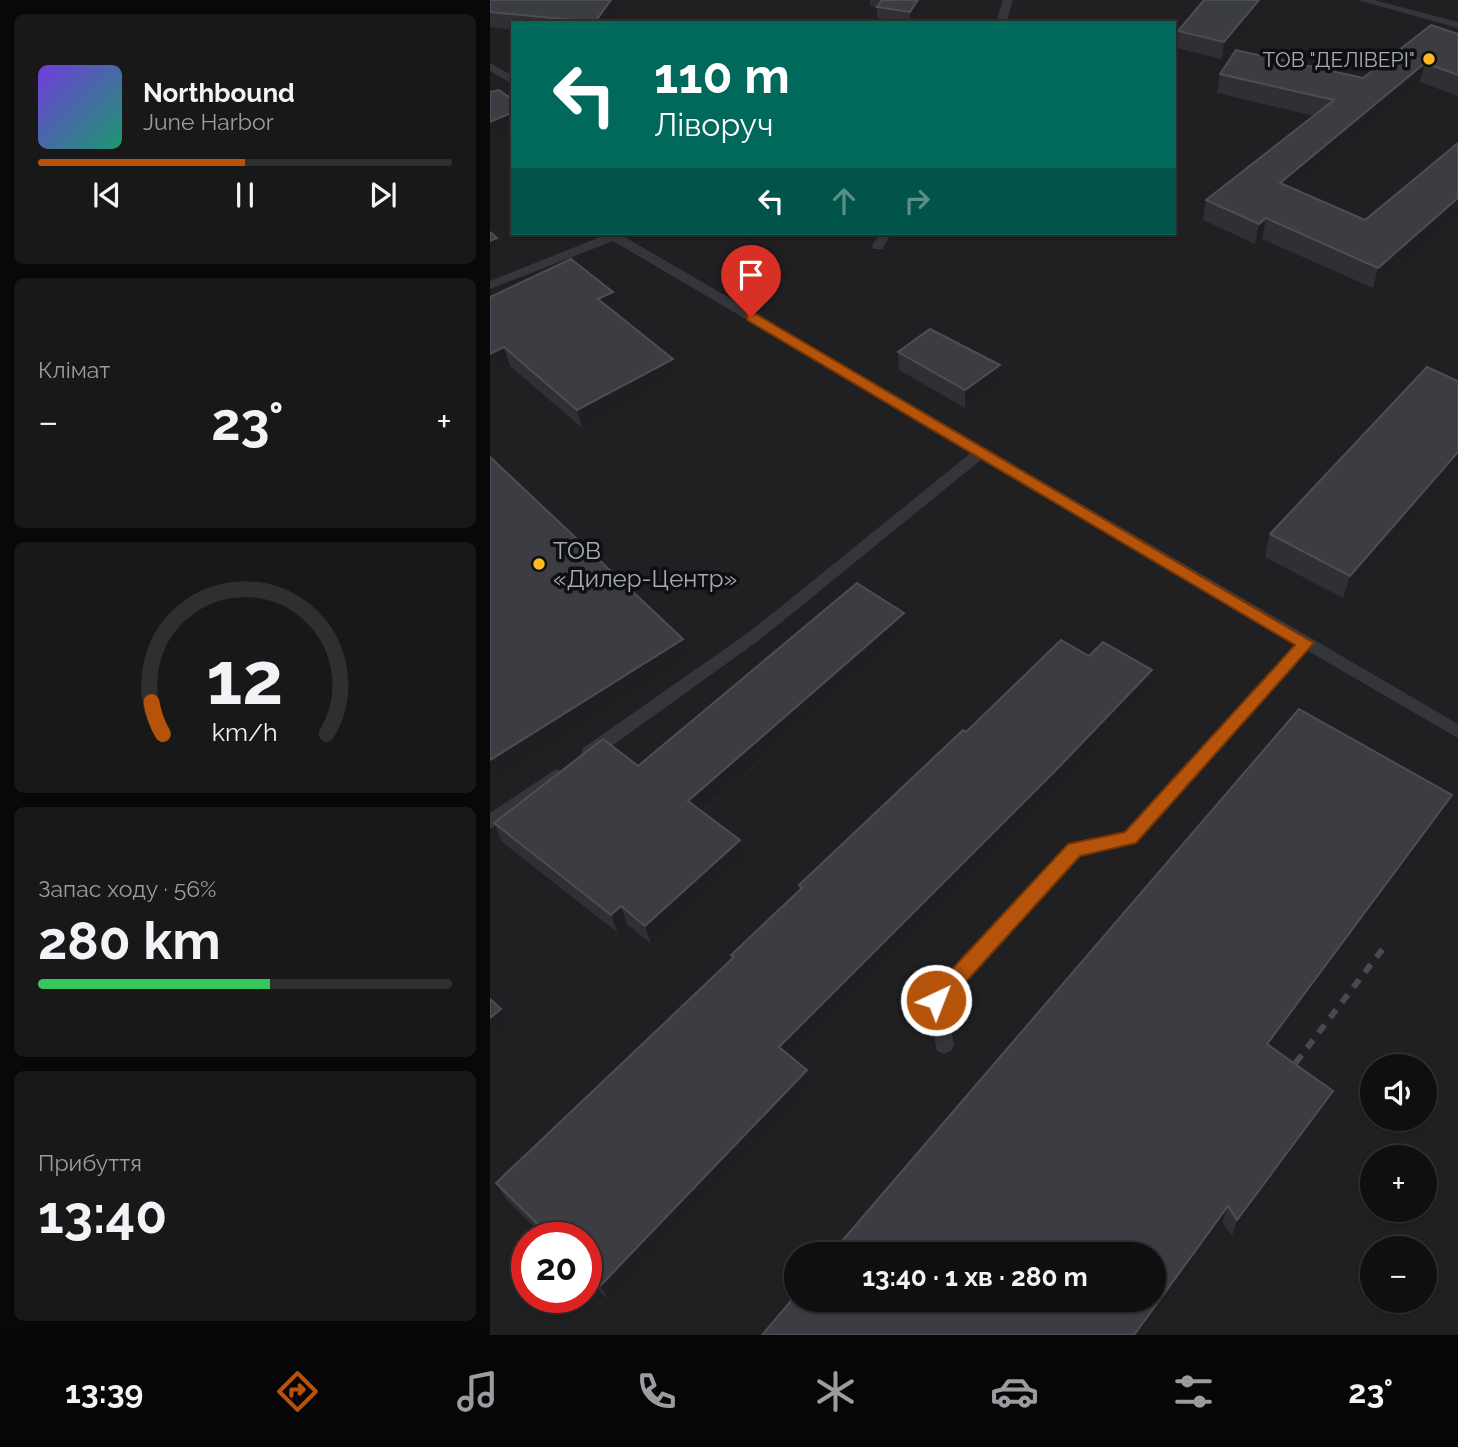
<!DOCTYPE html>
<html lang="uk">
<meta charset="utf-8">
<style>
:root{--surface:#0f0f10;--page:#181819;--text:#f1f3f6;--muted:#9b9c9f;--line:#2f2f30;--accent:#b45309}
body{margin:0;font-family:Raleway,sans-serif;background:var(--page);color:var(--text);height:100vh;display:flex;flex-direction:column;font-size:26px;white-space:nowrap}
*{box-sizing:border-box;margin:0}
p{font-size:23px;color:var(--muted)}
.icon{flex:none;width:38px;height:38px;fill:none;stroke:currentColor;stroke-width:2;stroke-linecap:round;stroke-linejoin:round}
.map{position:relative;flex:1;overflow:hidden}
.drawer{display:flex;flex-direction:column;gap:14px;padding:14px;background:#080809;width:490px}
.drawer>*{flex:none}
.top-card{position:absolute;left:21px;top:21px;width:665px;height:214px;border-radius:0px;box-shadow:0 2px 5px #0004,0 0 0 2px var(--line);background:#00695c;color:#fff;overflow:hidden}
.buttons{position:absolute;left:870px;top:1054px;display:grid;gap:14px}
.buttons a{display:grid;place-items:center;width:77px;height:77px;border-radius:50%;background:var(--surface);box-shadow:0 2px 5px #0004,0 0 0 2px var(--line);font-size:35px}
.speed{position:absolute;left:21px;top:1222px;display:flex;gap:14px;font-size:35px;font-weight:700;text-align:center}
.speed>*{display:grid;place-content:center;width:91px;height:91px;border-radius:50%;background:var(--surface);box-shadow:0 2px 5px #0004,0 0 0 2px var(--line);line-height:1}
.speed .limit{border:10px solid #d22;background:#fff;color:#111}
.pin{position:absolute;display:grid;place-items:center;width:60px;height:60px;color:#fff;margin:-72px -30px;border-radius:50% 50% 50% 0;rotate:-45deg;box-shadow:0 0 7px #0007}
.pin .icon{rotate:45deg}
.me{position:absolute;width:77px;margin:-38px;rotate:43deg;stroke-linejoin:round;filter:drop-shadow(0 0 5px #0008)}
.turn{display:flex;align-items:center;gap:24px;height:147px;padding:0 28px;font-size:32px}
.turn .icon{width:91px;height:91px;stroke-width:2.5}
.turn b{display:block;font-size:49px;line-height:60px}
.lanes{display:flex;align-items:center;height:66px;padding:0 28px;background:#0003;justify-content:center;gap:35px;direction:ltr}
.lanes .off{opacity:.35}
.big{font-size:52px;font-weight:700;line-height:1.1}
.drawer .card{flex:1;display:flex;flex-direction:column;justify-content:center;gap:10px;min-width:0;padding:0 24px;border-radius:10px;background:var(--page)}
.drawer .dial{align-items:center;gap:0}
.dial svg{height:182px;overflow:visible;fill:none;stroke:var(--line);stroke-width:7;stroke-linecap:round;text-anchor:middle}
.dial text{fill:var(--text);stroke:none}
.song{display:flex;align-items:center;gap:21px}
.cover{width:84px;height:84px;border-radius:10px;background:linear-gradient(135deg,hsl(260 70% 55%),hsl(160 70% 35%))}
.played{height:7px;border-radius:4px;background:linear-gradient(90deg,var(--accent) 50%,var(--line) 50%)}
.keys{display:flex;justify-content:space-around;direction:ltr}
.heat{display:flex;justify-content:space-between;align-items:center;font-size:38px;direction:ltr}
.charge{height:10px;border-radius:5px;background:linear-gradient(90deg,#34c759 56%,var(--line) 0)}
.trip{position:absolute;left:294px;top:1242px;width:382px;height:70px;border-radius:35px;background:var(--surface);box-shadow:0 2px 5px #0004,0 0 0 2px var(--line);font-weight:700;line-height:70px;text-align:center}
.tabs{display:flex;height:112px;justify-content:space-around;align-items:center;background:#060606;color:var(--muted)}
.tabs .icon{width:49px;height:49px}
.tabs .selected{color:var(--accent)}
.tabs b{font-size:32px;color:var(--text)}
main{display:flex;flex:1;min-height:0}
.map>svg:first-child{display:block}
</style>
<main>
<section class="drawer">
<div class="card">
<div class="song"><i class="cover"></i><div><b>Northbound</b><p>June Harbor</p></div></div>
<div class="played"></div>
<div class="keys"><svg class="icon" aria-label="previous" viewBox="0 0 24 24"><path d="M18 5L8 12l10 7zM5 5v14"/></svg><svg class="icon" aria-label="pause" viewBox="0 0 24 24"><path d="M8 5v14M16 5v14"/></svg><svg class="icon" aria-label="next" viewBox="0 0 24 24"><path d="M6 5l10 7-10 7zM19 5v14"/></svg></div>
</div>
<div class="card"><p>Клімат</p>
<div class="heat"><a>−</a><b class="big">23°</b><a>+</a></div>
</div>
<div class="card dial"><svg viewBox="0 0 100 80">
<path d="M14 69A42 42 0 1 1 86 69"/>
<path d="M14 69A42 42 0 0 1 9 55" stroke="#b45309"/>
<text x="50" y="56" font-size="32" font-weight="700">12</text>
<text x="50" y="72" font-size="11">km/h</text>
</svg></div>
<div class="card"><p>Запас ходу · 56%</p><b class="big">280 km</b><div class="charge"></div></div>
<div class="card"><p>Прибуття</p><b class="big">13:40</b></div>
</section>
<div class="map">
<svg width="968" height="1335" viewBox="0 0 968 1335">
<rect width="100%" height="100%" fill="#141416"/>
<path fill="#202023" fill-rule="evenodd" d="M 0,0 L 968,0 L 968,1335 L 0,1335 ZM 23,23 L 684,23 L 684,233 L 23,233 ZM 882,1066 L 934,1066 L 934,1118 L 882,1118 ZM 882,1157 L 934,1157 L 934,1209 L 882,1209 ZM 37,1237 L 96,1237 L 96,1297 L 37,1297 ZM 882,1248 L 934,1248 L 934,1300 L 882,1300 ZM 306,1255 L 663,1255 L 663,1300 L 306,1300 Z"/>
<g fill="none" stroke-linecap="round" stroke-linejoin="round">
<path fill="#35363c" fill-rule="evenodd" d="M 513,0 L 523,0 L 516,23 L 506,23 Z
M 868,0 L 884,0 L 968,22 L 968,28 Z
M 0,63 L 23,76 L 23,84 L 0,71 Z
M 23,93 L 23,100 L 0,108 L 0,101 Z
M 120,233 L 128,233 L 968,724 L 968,738 L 818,651 L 646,843 L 590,855 L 456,1003 L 464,1045 L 461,1051 L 454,1054 L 447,1051 L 437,1001 L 439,995 L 579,844 L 635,832 L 806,644 L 492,459 L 272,638 L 105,758 L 93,758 L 91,753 L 93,748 L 262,630 L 482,452 L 123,241 L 0,289 L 0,281 Z
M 390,233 L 402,233 L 392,249 L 384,249 L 382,246 Z
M 66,769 L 72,771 L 74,776 L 72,781 L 0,829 L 0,813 Z"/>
<path stroke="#474a51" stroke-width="6" stroke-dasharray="10 9" stroke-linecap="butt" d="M 794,1078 L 898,942"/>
</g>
<path fill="#303034" d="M 0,0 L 132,4 L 119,23 L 23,23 L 23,30 L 0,27 Z
M 380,0 L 435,0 L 420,23 L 387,18 L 387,8 L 380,6 Z
M 714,0 L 779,0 L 732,59 L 686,48 L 688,31 Z
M 968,34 L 968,96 L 930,82 L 803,189 L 875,220 L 968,143 L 883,288 L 772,239 L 765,244 L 713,220 L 716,200 L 824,116 L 727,93 L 730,74 L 873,78 Z
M 0,297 L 127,311 L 125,312 L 183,359 L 187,377 L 92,428 L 20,366 L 0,376 Z
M 408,352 L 509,383 L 475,408 L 409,370 Z
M 968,381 L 968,466 L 853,598 L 775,557 L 780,534 Z
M 414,613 L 415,633 L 212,812 L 254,859 L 161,944 L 137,924 L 128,933 L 12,842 L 4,823 L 148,766 Z
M 659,691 L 567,787 L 301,1056 L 317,1070 L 321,1087 L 119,1300 L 96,1278 L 96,1237 L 55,1237 L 16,1199 L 6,1183 L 242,958 L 241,955 L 310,890 L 309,885 L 476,732 Z
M 954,816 L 782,1047 L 835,1108 L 742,1236 L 732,1222 L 340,1255 Z"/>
<path fill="#1f1f22" d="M 121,0 L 131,0 L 132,4 L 119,23 L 105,23 Z
M 428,0 L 435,0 L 420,23 L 420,12 Z
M 769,0 L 779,0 L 732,59 L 734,42 Z
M 935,63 L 930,82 L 786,203 L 790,183 Z
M 23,112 L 23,131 L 0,141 L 0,122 Z
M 968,198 L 968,213 L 883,288 L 888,268 Z
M 776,218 L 772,239 L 765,244 L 769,224 Z
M 7,238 L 11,250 L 0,255 L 0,241 Z
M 123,292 L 127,311 L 113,318 L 108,299 Z
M 14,347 L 20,366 L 0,376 L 0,354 Z
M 183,359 L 187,377 L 92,428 L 87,410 Z
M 510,365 L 509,383 L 475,408 L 475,390 Z
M 968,452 L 968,466 L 853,598 L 860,576 Z
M 414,613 L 415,633 L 202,820 L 198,801 Z
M 193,639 L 197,658 L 0,782 L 0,760 Z
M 662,670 L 659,691 L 567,787 L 293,1064 L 289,1047 Z
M 962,795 L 954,816 L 771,1062 L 777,1044 Z
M 250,840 L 254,859 L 161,944 L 155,926 Z
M 131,906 L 137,924 L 128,933 L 121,915 Z
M 11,1009 L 18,1024 L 0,1040 L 0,1018 Z
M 317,1070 L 321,1087 L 119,1300 L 110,1286 Z
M 843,1091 L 835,1108 L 742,1236 L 747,1220 Z
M 738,1206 L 732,1222 L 650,1335 L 644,1335 Z"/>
<path fill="#3c3d42" stroke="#4c4e55" stroke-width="2" d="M 0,0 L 121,0 L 105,22 L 0,12 Z
M 392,0 L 428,0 L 420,12 L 387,7 Z
M 714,0 L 769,0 L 734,42 L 688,31 Z
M 941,25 L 968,34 L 968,75 L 935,63 L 790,183 L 875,220 L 968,143 L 968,198 L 888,268 L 776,218 L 769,224 L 716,200 L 844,100 L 730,74 L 746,50 L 873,78 Z
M 9,90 L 23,100 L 23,112 L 0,122 L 0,92 Z
M 0,232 L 7,238 L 0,241 Z
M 81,259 L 123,292 L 108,299 L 183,359 L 87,410 L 14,347 L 0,354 L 0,297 Z
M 440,329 L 510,365 L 475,390 L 408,352 Z
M 937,367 L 968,381 L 968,452 L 860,576 L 780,534 Z
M 0,457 L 193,639 L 0,760 Z
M 367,583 L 414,613 L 198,801 L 250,840 L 155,926 L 131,906 L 121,915 L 4,823 L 113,739 L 148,766 Z
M 571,640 L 599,656 L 613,642 L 662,670 L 569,767 L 289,1047 L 317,1070 L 110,1286 L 96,1272 L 96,1237 L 61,1237 L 6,1183 L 244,957 L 241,955 L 312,888 L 309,885 L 473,730 L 476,732 Z
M 809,709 L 962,795 L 777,1044 L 843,1091 L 747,1220 L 738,1206 L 644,1335 L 272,1335 L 306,1295 L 306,1300 L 663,1300 L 663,1255 L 340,1255 Z
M 0,999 L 11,1009 L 0,1018 Z"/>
<path fill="#b45309" stroke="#753606" stroke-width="2" d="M 257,314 L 266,314 L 824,643 L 646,843 L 590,856 L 453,1007 L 446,1009 L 439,1007 L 436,1000 L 439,994 L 578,844 L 635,832 L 805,645 L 257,320 Z"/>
<g fill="#ffb823" stroke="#0f0f11" stroke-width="2.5">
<circle cx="939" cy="59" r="7"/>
<circle cx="49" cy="564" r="7"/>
</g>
<g text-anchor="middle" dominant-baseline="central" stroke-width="7" stroke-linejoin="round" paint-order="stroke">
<g font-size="21" fill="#a4aab8" stroke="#0f0f11" text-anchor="end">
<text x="925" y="59">ТОВ "ДЕЛІВЕРІ"</text>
</g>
<g font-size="24" fill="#a4aab8" stroke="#0f0f11" text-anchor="start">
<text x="63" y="550">ТОВ<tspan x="63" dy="28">«Дилер-Центр»</tspan></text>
</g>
</g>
</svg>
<div class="buttons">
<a><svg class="icon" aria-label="sound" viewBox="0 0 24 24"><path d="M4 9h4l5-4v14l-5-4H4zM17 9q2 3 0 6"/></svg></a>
<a>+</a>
<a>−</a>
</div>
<div class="speed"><div class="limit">20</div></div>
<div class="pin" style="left:261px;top:317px;background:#d93025"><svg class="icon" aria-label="arrive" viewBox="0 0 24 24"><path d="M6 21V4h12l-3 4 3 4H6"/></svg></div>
<svg class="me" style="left:446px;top:1000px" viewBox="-20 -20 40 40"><circle r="17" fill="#b45309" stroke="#fff" stroke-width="3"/><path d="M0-11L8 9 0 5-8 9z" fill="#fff"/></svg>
<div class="trip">13:40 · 1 хв · 280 m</div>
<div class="top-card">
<div class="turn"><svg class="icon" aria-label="left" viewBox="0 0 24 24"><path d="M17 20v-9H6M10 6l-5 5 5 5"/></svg><div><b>110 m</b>Ліворуч</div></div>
<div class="lanes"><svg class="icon" aria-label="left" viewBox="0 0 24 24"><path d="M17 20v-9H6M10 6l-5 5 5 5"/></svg><svg class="icon off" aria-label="ahead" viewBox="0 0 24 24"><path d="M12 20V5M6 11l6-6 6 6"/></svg><svg class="icon off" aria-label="right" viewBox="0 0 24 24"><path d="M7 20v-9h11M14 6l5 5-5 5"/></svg></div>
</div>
</div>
</main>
<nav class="tabs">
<b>13:39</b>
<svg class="icon selected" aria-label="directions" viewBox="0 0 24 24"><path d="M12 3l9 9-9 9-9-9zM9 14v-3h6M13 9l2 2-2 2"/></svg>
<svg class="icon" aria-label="music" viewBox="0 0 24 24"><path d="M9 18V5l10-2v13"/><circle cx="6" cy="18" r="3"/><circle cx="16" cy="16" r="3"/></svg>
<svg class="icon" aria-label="phone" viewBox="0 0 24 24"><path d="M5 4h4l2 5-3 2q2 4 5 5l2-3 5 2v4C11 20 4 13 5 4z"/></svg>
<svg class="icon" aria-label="climate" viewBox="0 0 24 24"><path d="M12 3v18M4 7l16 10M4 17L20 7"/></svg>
<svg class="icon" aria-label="car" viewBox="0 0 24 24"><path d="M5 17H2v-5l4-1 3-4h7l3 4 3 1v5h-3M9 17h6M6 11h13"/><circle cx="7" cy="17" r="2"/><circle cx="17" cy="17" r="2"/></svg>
<svg class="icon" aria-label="filters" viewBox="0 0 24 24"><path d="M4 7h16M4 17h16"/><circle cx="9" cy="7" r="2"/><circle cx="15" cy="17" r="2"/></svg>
<b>23°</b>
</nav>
